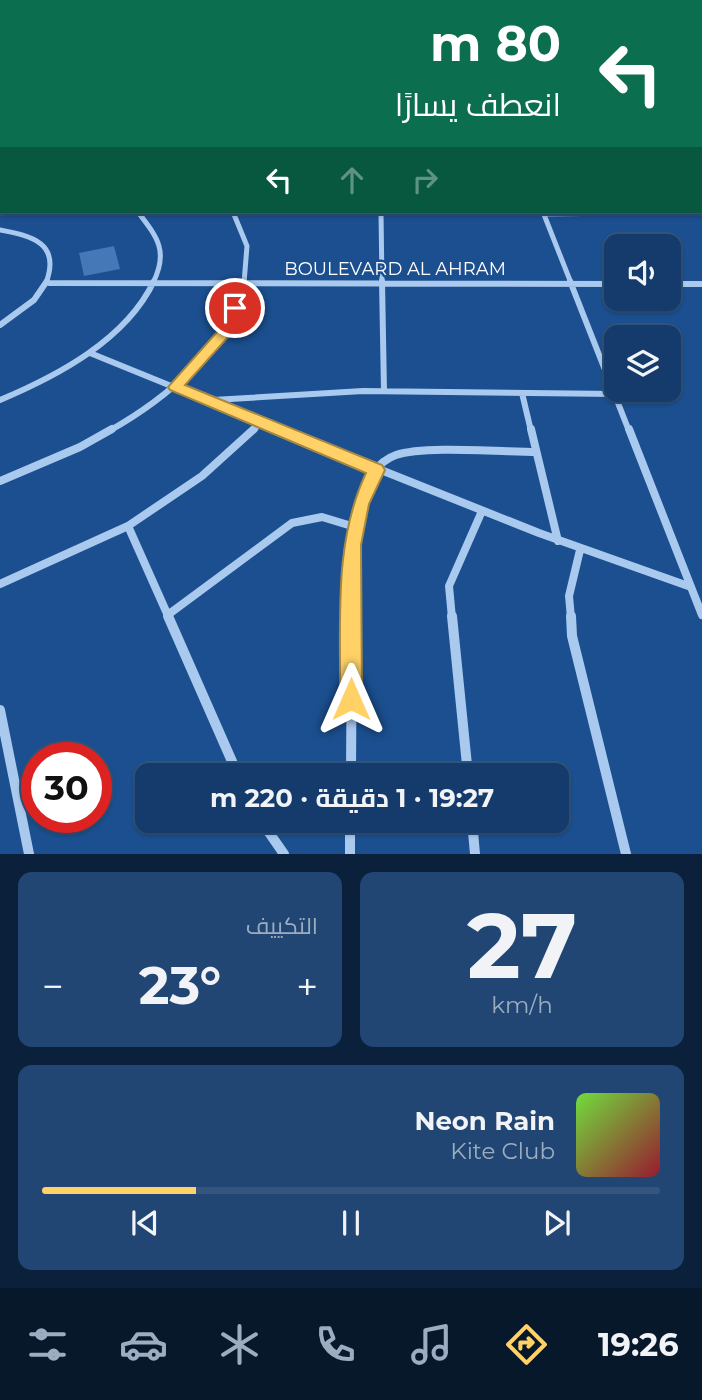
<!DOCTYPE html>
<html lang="ar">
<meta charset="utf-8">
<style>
:root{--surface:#143b6b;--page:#214673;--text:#f1f3f6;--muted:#9dadc1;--line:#33557e;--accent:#ffd166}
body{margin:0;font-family:Montserrat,Cairo,sans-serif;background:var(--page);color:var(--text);direction:rtl;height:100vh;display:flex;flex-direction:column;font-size:26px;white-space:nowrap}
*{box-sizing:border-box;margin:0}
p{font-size:23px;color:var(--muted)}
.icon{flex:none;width:38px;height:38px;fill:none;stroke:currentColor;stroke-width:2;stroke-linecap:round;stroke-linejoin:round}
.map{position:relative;height:854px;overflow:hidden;direction:ltr}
.panel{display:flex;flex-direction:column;gap:18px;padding:18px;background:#0b203b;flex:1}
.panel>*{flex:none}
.top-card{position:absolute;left:0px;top:0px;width:704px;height:214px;box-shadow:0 2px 5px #0004,0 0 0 2px var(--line);direction:rtl;background:#0b6e4f;color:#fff;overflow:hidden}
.buttons{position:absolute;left:604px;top:234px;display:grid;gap:14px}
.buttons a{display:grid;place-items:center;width:77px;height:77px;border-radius:14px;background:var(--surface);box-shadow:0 2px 5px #0004,0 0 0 2px var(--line);font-size:35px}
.speed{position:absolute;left:21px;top:742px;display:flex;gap:14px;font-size:35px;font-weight:700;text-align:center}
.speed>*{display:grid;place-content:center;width:91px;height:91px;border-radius:50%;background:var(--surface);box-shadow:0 2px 5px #0004,0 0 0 2px var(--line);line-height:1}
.speed .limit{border:10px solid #d22;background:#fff;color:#111}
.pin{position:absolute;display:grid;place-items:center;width:60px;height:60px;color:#fff;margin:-30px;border:4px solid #fff;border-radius:50%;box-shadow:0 2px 7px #0007}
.me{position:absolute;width:77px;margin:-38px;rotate:0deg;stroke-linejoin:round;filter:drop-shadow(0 0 5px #0008)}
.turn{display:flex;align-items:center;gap:24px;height:147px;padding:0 28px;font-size:32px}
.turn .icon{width:91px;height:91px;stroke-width:2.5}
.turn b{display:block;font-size:49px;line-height:60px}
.lanes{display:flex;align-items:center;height:66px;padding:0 28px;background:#0003;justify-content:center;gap:35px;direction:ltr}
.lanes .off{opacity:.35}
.big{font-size:52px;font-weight:700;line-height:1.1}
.panel .card{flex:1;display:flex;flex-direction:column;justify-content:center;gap:10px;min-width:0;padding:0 24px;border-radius:14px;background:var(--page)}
.panel .dial{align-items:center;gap:0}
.dial b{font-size:91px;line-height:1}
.song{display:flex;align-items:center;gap:21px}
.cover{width:84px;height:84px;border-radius:10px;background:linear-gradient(135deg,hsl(100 70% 55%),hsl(350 70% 35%))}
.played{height:7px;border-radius:4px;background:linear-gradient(90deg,var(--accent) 25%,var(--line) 25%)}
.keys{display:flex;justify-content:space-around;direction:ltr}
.heat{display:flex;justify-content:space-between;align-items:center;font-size:38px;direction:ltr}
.panel .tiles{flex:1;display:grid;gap:18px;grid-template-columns:1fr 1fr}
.card:last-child{grid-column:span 2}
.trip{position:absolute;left:135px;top:763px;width:434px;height:70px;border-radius:14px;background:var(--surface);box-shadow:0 2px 5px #0004,0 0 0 2px var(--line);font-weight:700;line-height:70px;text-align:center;direction:rtl}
.tab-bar{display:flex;height:112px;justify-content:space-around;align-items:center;background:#08182b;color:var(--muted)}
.tab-bar .icon{width:49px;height:49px}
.tab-bar .on{color:var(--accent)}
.tab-bar b{font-size:32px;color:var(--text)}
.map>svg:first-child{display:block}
</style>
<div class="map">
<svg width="702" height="854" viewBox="0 0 702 854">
<rect width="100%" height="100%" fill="#1b4f8f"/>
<path fill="#4478b7" d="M 114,246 L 120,269 L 84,276 L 79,253 Z"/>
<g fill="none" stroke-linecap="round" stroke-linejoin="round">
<path stroke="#a9c9ee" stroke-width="3.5" d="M 621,0 L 633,2
M 181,2 L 208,0
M 364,2 L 366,0
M 658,2 L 662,0
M 0,107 L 2,112"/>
<path stroke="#a9c9ee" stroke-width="5" d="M 138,212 C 157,237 169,251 153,283
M 233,212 L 247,246 L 244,283
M 381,212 L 382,283
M 543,212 L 571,283
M 544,214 L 702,212
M 0,230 C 32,236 61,243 46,283"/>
<path stroke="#a9c9ee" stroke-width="6" d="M 382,281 L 384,391
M 570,281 L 629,431
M 49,283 L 616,284
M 668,284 L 702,284
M 0,325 L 34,300 L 47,281
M 90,353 L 282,431
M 522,393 L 531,431
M 0,400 C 57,376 126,340 154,281
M 213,400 L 363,391 L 615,394
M 109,431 C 159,403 238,343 244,281
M 252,431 L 262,422"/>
<path stroke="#a9c9ee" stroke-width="8" d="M 278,429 L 539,533 L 691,587
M 531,429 L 558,541
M 629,429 L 702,615
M 0,481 L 80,447 L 112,429
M 128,526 L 169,618
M 0,584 L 128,526 L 202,476 L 254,429
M 169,614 L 292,523 L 322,517 L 355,527
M 352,618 C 352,576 346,472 396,455 C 424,445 503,452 536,452
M 452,618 L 449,586 L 482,511
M 571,618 L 569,596 L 580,550"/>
<path stroke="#a9c9ee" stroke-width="10" d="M 168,616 L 238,775
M 452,616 L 468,775
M 571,616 L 572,636 L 626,854
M 0,710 L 29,854
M 351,775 L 352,616
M 261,821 L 284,854
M 350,821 L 350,854
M 472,821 L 475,854"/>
</g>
<path fill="#ffd166" stroke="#a68842" stroke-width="2" d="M 235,304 L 242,308 L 229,336 L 185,385 L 382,465 L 385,470 L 369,504 L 361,545 L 362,699 L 359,706 L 351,710 L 343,706 L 340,699 C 341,622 333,543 366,473 L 170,390 L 168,387 L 218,331 L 229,308 Z"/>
<g text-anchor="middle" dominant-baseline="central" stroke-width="5" stroke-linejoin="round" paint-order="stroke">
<g font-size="18" fill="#fff" stroke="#1b4f8f">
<text x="395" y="269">BOULEVARD AL AHRAM</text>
</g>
</g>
</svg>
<div class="buttons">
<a><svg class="icon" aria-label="sound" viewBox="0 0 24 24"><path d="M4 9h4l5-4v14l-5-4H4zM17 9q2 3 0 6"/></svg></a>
<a><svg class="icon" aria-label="layers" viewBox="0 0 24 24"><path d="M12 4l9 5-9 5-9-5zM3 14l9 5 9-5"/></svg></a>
</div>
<div class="speed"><div class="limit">30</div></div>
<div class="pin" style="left:235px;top:308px;background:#d93025"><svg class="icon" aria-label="arrive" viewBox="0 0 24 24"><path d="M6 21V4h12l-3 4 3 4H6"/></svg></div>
<svg class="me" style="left:351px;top:699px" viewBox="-20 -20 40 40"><path d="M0-17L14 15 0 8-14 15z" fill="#ffd166" stroke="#fff" stroke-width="4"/></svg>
<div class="trip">19:27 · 1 دقيقة · 220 m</div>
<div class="top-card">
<div class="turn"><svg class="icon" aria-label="left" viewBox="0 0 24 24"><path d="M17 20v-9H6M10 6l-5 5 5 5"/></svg><div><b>80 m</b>انعطف يسارًا</div></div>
<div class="lanes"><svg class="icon" aria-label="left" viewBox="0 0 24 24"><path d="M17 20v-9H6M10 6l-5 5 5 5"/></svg><svg class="icon off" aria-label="ahead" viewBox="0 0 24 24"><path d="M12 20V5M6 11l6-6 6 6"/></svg><svg class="icon off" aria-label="right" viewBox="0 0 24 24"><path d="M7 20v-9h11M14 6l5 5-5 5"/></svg></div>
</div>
</div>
<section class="panel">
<div class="tiles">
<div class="card dial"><b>27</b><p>km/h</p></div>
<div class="card"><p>التكييف</p>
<div class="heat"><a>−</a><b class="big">23°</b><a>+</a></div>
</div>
<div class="card">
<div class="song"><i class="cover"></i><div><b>Neon Rain</b><p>Kite Club</p></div></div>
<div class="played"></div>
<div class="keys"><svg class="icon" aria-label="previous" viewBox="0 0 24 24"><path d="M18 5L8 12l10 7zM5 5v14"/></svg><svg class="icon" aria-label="pause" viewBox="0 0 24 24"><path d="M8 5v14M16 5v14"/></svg><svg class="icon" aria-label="next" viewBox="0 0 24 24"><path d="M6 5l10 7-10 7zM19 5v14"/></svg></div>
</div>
</div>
</section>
<nav class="tab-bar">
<b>19:26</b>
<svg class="icon on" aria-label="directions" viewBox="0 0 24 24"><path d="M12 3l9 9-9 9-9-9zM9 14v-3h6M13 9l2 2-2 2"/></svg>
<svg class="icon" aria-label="music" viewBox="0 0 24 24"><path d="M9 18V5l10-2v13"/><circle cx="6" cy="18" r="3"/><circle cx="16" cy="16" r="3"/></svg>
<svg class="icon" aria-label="phone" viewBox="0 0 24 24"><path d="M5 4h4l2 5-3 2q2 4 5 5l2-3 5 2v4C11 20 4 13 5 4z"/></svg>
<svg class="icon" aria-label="climate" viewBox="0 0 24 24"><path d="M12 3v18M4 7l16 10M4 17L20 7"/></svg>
<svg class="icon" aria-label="car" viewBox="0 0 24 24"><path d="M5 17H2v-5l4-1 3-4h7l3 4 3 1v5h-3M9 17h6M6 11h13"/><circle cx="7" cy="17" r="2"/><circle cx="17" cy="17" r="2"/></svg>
<svg class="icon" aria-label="filters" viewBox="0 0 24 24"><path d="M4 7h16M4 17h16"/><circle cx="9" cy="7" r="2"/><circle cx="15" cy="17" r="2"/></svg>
</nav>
